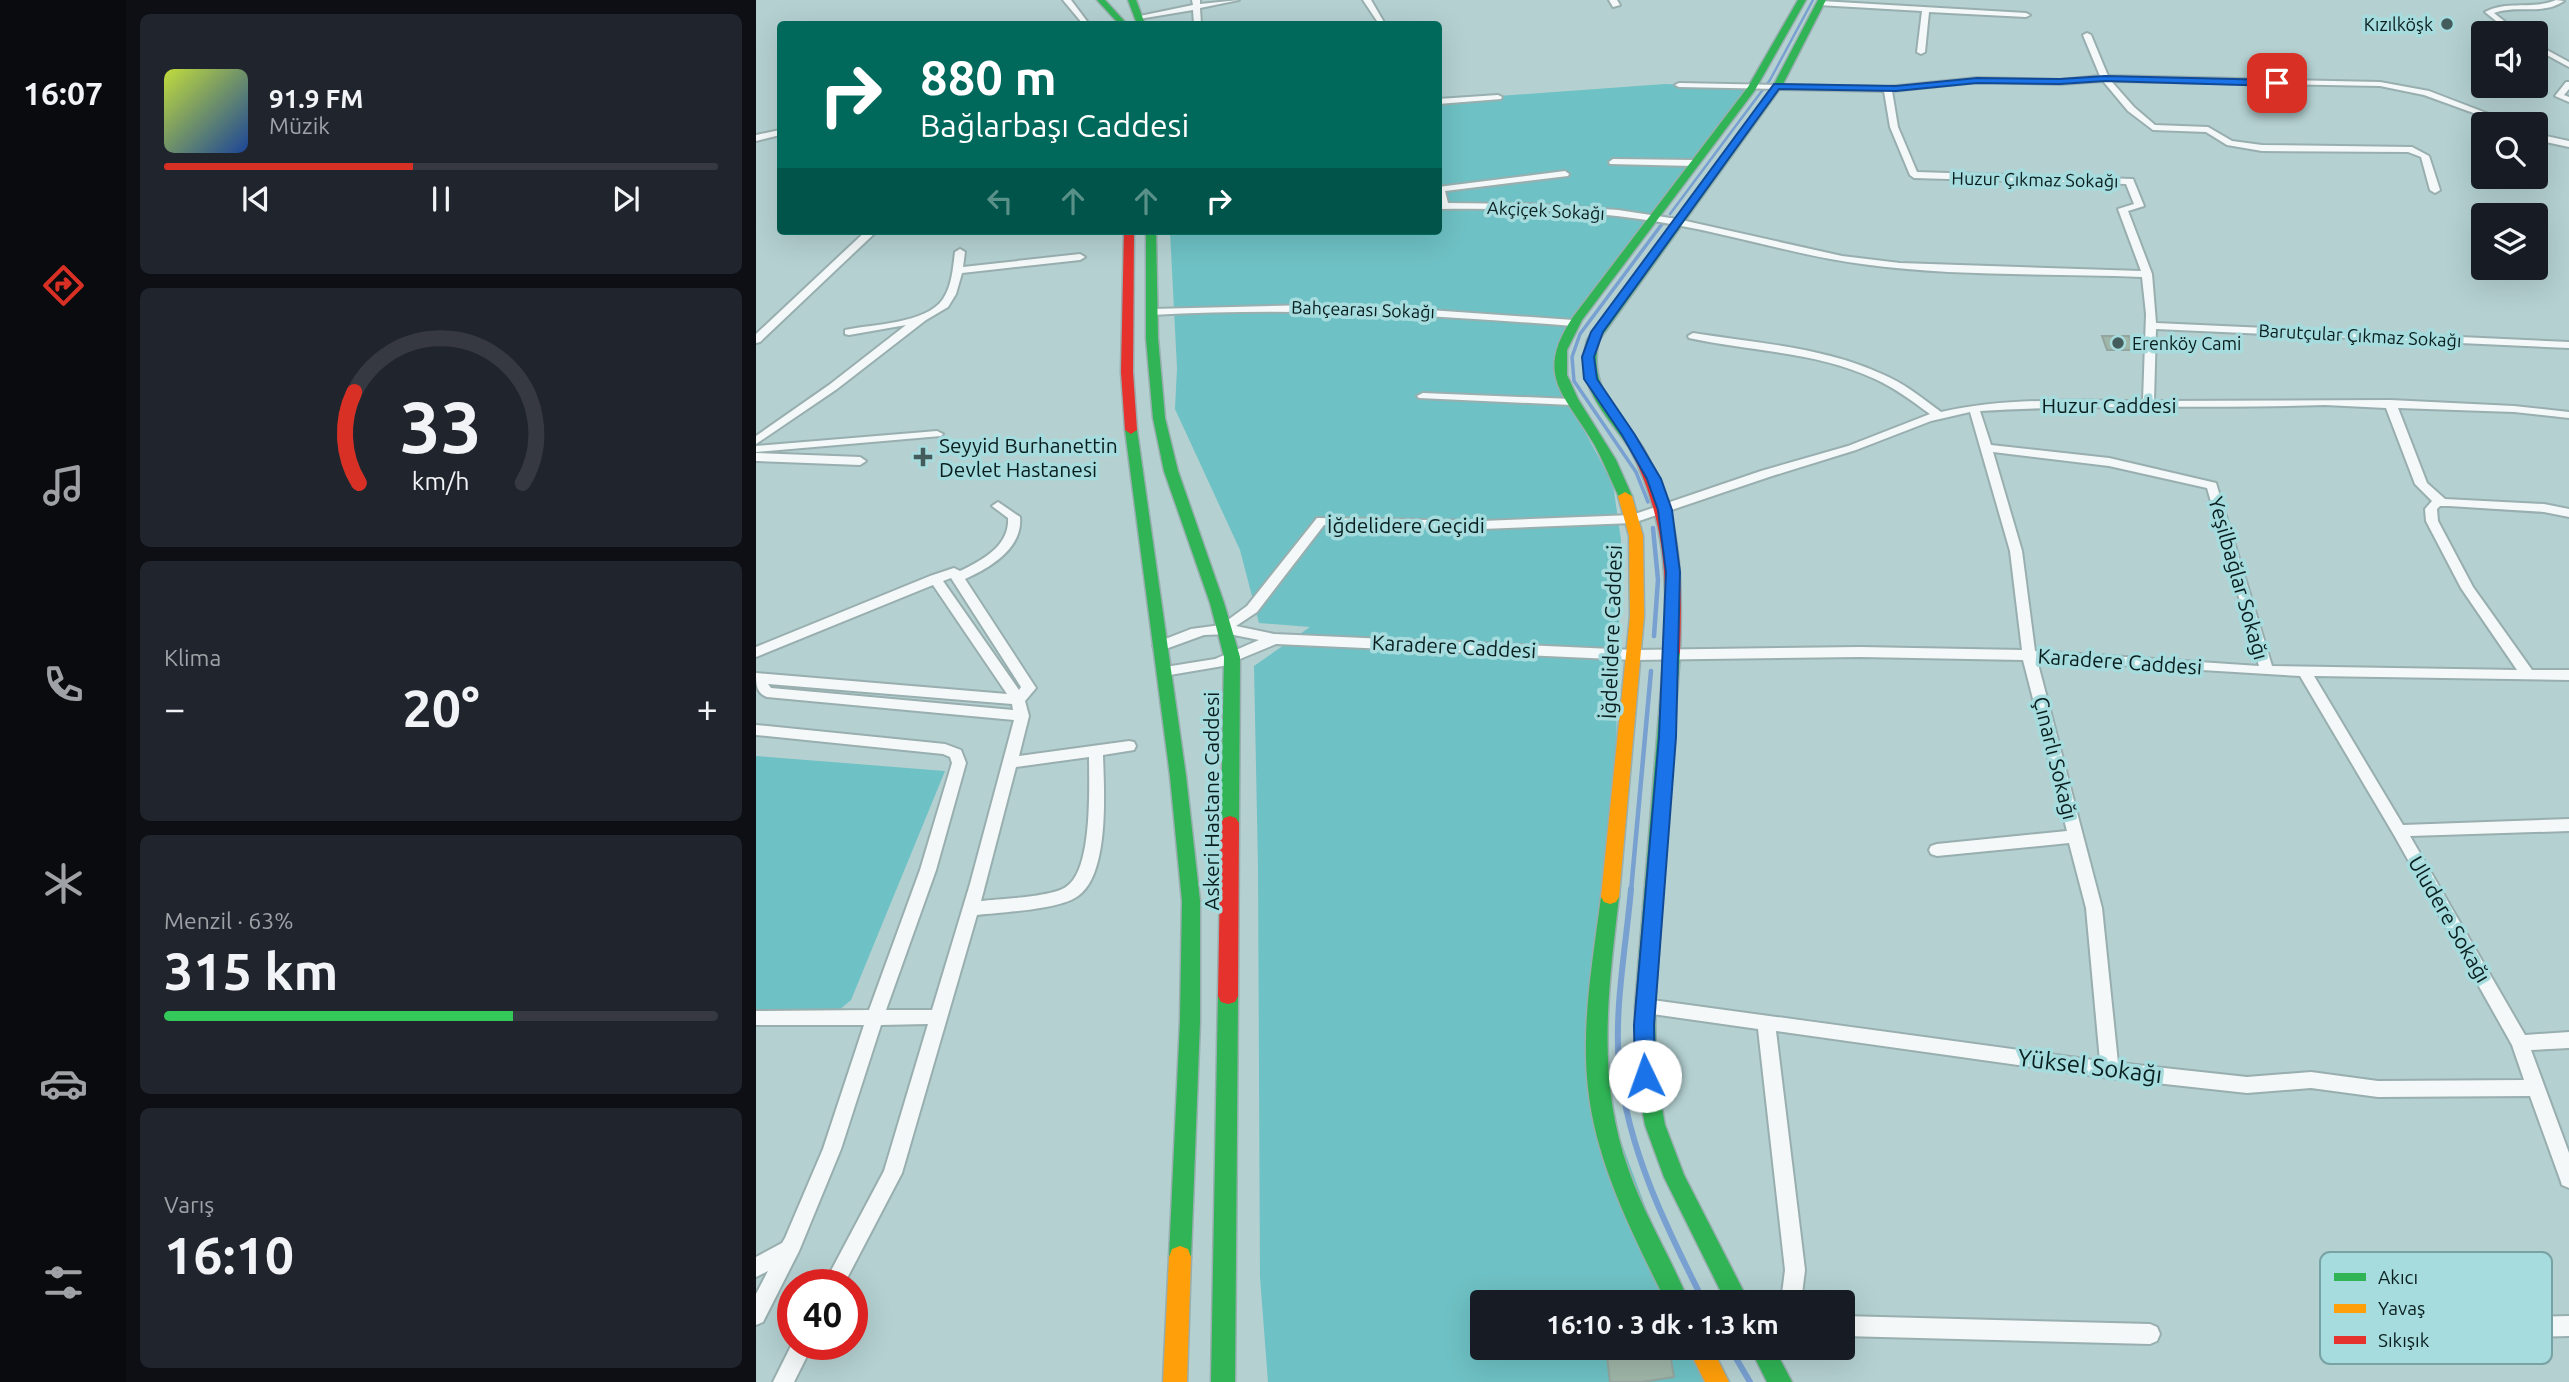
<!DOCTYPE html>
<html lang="tr">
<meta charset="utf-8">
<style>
:root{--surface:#171b24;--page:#20242c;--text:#f1f3f6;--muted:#9ea1a6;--line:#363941;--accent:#d93025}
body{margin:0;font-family:Ubuntu,sans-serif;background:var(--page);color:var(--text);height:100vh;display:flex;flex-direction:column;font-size:26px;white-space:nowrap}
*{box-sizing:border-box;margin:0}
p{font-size:23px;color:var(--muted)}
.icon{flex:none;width:38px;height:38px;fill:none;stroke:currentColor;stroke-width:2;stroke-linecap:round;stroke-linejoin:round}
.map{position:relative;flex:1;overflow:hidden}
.sheet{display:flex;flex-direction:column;gap:14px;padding:14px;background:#0d0f14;width:630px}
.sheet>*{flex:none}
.guide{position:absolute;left:21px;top:21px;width:665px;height:214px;border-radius:7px;box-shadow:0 7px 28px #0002;background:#00695c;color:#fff;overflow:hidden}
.fabs{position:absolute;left:1715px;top:21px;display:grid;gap:14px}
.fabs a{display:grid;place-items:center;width:77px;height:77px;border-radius:7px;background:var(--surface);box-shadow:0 7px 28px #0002;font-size:35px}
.speed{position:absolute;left:21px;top:1269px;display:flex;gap:14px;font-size:35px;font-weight:700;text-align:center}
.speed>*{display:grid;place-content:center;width:91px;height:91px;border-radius:50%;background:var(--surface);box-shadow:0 7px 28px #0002;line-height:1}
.speed .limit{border:10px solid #d22;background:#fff;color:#111}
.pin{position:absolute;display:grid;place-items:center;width:60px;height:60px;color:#fff;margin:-30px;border-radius:14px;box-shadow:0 4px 10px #0006}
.me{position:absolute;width:77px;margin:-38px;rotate:357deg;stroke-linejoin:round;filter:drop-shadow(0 0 5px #0008)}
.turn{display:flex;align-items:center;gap:24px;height:147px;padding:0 28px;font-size:32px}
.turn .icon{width:91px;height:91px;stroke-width:2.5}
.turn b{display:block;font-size:49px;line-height:60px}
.lanes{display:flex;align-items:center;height:66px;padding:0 28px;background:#0003;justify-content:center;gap:35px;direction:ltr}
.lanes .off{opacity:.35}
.big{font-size:52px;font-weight:700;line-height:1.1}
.sheet .tile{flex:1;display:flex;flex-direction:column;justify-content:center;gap:10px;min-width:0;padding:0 24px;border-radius:10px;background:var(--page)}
.sheet .dial{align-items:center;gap:0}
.dial svg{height:182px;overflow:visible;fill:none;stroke:var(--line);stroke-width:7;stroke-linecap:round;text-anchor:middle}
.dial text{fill:var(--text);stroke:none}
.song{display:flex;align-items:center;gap:21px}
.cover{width:84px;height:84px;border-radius:10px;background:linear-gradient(135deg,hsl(70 70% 55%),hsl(220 70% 35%))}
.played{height:7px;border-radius:4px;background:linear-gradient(90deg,var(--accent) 45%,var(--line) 45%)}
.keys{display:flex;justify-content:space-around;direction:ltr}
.heat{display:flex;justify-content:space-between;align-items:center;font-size:38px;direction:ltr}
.charge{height:10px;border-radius:5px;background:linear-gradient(90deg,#34c759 63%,var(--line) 0)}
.trip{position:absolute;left:714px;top:1290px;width:385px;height:70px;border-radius:7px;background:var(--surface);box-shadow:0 7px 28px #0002;font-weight:700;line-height:70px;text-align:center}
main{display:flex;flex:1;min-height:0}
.tabs{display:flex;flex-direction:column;width:126px;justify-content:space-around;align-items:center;background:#090b0e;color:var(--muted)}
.tabs .icon{width:49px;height:49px}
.tabs .current{color:var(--accent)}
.tabs b{font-size:32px;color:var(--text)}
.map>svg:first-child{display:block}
</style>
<main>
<nav class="tabs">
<b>16:07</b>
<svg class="icon current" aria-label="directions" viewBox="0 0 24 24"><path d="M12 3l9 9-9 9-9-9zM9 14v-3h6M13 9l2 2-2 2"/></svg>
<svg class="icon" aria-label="music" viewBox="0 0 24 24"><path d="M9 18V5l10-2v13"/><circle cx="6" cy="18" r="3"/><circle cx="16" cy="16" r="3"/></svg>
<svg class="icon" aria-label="phone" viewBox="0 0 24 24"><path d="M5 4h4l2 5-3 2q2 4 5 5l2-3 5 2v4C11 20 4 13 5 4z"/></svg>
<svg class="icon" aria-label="climate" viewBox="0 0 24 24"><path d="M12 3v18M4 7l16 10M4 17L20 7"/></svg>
<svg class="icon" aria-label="car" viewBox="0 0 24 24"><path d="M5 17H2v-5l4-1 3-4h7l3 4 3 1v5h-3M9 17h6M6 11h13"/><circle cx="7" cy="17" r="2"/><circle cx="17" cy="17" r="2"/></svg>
<svg class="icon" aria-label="filters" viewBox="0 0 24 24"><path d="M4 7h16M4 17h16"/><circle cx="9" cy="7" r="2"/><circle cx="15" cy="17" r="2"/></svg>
</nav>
<section class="sheet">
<div class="tile">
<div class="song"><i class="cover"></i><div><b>91.9 FM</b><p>Müzik</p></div></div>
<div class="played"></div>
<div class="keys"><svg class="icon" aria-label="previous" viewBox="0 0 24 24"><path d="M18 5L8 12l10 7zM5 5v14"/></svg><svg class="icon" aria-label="pause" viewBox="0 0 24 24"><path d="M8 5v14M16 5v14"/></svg><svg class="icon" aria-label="next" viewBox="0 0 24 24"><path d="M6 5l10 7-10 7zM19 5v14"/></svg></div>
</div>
<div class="tile dial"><svg viewBox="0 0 100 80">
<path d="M14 69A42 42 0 1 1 86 69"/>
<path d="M14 69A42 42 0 0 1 12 29" stroke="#d93025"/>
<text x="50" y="56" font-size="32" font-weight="700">33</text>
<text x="50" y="72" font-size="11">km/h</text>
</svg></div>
<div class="tile"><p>Klima</p>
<div class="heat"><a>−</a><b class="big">20°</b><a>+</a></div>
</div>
<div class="tile"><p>Menzil · 63%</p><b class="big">315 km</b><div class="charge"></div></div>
<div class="tile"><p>Varış</p><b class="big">16:10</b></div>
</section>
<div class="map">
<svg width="1813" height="1382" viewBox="0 0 1813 1382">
<rect width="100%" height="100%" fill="#b4d0d1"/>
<path fill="#6ec1c4" d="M 909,84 L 993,88 L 805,339 L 815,406 L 857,484 L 865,540 L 860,748 L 830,1048 L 925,1302 L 726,1302 L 726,1348 L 951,1348 L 969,1382 L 512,1382 L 504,1277 L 502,866 L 498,666 L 554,627 L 503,623 L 484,550 L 419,409 L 421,368 L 414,231 L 682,231 L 683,104 L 715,98 Z
M 0,756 L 189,771 L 95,1000 L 83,1010 L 0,1009 Z"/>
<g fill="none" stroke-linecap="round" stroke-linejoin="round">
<path stroke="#78a0d1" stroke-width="2.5" d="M 914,214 L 1014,80 L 1057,0"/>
<path stroke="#78a0d1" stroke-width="3.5" d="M 892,502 L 880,472 L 818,381 L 816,357 L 824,334 L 906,224"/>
<path stroke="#78a0d1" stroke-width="4.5" d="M 897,528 L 902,580 L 898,636
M 875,891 L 895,671"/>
<path stroke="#78a0d1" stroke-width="6" d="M 875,889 C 870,947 858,1008 863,1066 C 872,1150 910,1227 948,1302
M 974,1348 L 994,1382"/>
</g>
<path fill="#9fb6a8" stroke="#94a59f" stroke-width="2" d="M 1346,336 L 1373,336 L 1378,350 L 1351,350 Z
M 850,1348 L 913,1348 L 918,1377 L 886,1382 L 854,1382 Z"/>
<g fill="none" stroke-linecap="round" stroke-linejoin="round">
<defs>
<path id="street" d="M 307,0 L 315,0 L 333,24 L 327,24 Z
M 436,0 L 444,0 L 444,4 L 483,0 L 444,8 L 445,24 L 438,24 L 437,10 L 383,19 L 379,17 L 437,5 Z
M 607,0 L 615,0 L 629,24 L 623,24 Z
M 853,0 L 861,0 L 864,5 L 857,7 Z
M 1800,0 L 1808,1 C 1786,16 1761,4 1738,13 L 1763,33 L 1755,33 L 1729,12 C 1751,0 1777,10 1800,0 Z
M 1065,1 L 1270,13 L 1274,15 L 1270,17 L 1173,12 L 1169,52 L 1165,54 L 1161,52 L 1166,11 L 1062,5 Z
M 1331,33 L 1335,35 L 1352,76 L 1624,82 L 1673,91 L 1759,124 L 1748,124 L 1668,95 L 1624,86 L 1355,81 L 1378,107 L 1399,125 L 1452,127 L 1476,141 L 1506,145 L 1656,147 L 1673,156 L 1684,190 L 1679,193 L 1674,190 L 1665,157 L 1652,152 L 1506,151 L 1471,145 L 1450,132 L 1397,130 L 1372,111 L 1347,81 L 1304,84 L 1221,82 L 1136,91 L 1142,127 L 1161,172 L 1377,179 L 1388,206 L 1372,211 L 1396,274 L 1400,323 L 1813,342 L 1813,348 L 1400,329 L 1398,401 L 1634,400 L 1758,406 L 1813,412 L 1813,418 L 1758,412 L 1642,408 L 1671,483 L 1689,499 L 1788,504 L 1813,509 L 1813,517 L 1788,512 L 1693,506 L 1684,506 L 1681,509 L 1682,521 L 1717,587 L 1776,670 L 1813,670 L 1813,680 L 1558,676 L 1647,825 L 1813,819 L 1813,831 L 1654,836 L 1769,1035 L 1813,1032 L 1813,1048 L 1775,1050 L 1813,1153 L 1813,1188 L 1806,1185 L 1804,1179 L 1774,1096 L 1622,1097 L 1555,1088 L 1491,1093 L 1354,1078 L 1020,1031 L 1049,1270 L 1045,1302 L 1025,1302 L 1029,1270 L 1002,1029 L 889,1013 L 883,1011 L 880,1006 L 883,1001 L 889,999 L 1344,1061 L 1330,908 L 1313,843 L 1181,856 L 1175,854 L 1173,850 L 1175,846 L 1181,844 L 1311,831 L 1267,660 L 1104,657 L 878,660 L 520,644 L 467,666 L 408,676 L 403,674 L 401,671 L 403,668 L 459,659 L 503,640 L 473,634 L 448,635 L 404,651 L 397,646 L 399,643 L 435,629 L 465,625 L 491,606 L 561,518 L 726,521 L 876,515 L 1005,471 L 1092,446 L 1174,414 C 1156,401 1139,388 1119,379 C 1060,351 996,352 933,338 L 932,336 L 937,333 C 1000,343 1067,347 1126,374 C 1148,383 1166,398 1185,412 C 1251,397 1319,401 1387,401 L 1390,314 L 1386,277 C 1293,273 1199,277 1106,264 C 1043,256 982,236 920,225 C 841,210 762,208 682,209 L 682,187 L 809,171 L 813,174 L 812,176 L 689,191 L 692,203 L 772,204 L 862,210 L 921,219 L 1086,256 L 1144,263 L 1385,271 L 1362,209 L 1378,204 L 1370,184 L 1158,178 L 1154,175 L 1134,127 L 1128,91 L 923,87 L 919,85 L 923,83 L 1132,87 L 1221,78 L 1304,80 L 1344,76 L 1327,35 ZM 1569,405 L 1630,408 L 1659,484 L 1676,501 L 1669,509 L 1670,521 L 1705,588 L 1761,670 L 1516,666 L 1460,483 L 1353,458 L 1235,445 L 1224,411 C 1339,404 1454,409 1569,405 ZM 1214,412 L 1254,551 L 1266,650 L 1104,647 L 878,650 L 518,634 L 480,626 L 501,612 L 568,525 L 726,529 L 877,523 L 1013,477 L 1100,450 L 1175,421 ZM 1237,452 L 1353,466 L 1451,488 L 1503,666 L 1279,651 L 1266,551 ZM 1281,660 L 1544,676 L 1638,835 L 1756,1045 L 1768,1080 L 1622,1081 L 1555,1072 L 1491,1077 L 1362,1063 L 1346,908 Z
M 1780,44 L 1813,62 L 1813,67 L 1780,49 Z
M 1810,82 L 1813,82 L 1813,89 L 1808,95 L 1813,97 L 1813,102 L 1799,96 Z
M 742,95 L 746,97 L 745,99 L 682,104 L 682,99 Z
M 24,130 L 24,135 L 0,141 L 0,135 Z
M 1780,134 L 1813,141 L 1813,147 L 1780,140 Z
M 857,159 L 938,160 L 942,163 L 938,166 L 854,164 L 853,162 Z
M 110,231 L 121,231 L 4,342 L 0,343 L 0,334 Z
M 204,249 L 209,252 L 207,267 L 324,254 L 329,257 L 324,260 L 206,273 L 200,294 L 192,307 L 170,320 L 81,389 L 0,444 L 0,436 L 73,385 L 150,325 L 93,335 L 89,334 L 89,330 C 116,324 170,324 187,299 C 196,286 197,267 199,252 Z
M 554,305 L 659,309 L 817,320 L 822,323 L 817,326 C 676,315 537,307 396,315 L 391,312 L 396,309 Z
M 667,393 L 816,399 L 822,402 L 816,405 L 663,398 L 661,396 Z
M 181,431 L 187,434 L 185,436 L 0,452 L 0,446 Z
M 0,453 L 104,457 L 110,461 L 104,465 L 0,461 Z
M 242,502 L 264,517 C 267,548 234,568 209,579 L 280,688 L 269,701 L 273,716 L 263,756 L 373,741 L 378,742 L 380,746 L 378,750 L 347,755 C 348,789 354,874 322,896 C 303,910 246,912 221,915 L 146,1173 L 88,1284 L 68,1284 L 128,1171 L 172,1024 L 125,1025 L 85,1149 L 43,1251 L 7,1322 L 0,1325 L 0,1294 L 12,1271 L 0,1277 L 0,1257 L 26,1243 L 29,1238 L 67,1149 L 108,1025 L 0,1025 L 0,1011 L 113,1010 L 164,870 L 196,763 L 194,757 L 187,754 L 0,735 L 0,725 L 189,744 L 205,750 L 210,763 L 180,870 L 130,1010 L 176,1010 L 214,884 L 258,720 L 11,697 C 0,693 0,684 0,673 L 251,694 L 177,585 L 0,657 L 0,647 L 174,576 L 198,568 L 204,571 C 225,561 254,546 252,518 L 236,506 ZM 195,578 L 265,687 L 263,690 L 187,581 ZM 12,684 L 256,704 L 257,710 L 15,688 ZM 333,757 C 333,786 337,870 310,887 C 296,897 244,899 225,901 L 260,767 Z
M 1087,1316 L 1394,1324 L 1401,1327 L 1404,1334 L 1401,1341 L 1394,1344 L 1087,1336 Z
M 1813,1316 L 1813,1336 L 1707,1339 L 1700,1336 L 1697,1329 L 1700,1322 L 1707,1319 Z
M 37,1342 L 57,1344 L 38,1382 L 17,1382 Z"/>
<path id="fast" d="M 341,0 L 349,0 L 371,24 L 363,24 Z
M 372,0 L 380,0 L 389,24 L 381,24 Z
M 1042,0 L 1050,0 L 999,90 L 826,320 L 811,350 L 811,375 L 822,399 L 860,460 L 876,496 L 869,500 L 864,499 C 855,481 848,462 838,444 C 808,393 778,376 817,317 L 992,87 Z
M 1062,0 L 1070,0 L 1026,86 L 843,340 C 831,387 863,413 888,449 L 881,453 L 876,452 C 852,415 818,388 831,340 L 1017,86 Z
M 390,231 L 400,231 L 402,338 L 409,418 L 422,471 L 468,603 L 484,657 L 483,823 L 480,828 L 468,828 L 465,823 L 468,657 L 454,603 L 408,471 L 397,418 L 390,338 Z
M 375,426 L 381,430 L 430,776 L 444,901 L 444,1021 L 435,1257 L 432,1265 L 424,1268 L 416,1265 L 413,1257 L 424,1021 L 426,901 L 414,776 L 369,430 Z
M 916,648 L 924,653 L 899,1006 L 900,1075 L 909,1125 L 928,1175 L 993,1302 L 970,1302 L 908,1177 L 889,1125 L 880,1075 L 879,1006 L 908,653 Z
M 854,890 L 860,892 L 863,897 C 852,991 840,1080 873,1171 C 889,1217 915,1258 933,1302 L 910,1302 C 877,1234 840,1164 832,1088 C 825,1024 837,960 845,897 L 848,892 Z
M 472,988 L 479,990 L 482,996 L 479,1382 L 455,1382 L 462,996 L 465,990 Z
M 994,1348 L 1018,1348 L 1036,1382 L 1011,1382 Z"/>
<path id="slow" d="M 869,492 L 876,496 L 887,536 L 888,616 L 863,897 L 860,902 L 854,904 L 848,902 L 845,897 L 874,616 L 873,536 L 862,496 Z
M 424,1246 L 432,1249 L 435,1257 L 431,1382 L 407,1382 L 413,1257 L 416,1249 Z
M 932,1348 L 956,1348 L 973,1382 L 949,1382 Z"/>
<path id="jam" d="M 368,231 L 378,231 L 377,372 L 381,430 L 375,434 L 369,430 L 365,372 Z
M 881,445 C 890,448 892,458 896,466 C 927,523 926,590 924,653 L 916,658 L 908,653 C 912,578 909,517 874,449 Z
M 474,816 L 480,818 L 483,823 L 482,996 L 479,1002 L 472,1004 L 465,1002 L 462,996 L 465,823 L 468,818 Z"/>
</defs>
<use href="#street" stroke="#98aeaf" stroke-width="4"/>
<use href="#fast" stroke="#98aeaf" stroke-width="3"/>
<use href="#slow" stroke="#98aeaf" stroke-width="3"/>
<use href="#jam" stroke="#98aeaf" stroke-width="3"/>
<use href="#street" fill="#f4f8f8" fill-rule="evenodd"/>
<use href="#fast" fill="#30b455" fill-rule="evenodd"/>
<use href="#slow" fill="#ff9f0a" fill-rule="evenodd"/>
<use href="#jam" fill="#e5322d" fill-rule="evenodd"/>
</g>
<path fill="#1a73e8" stroke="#114b97" stroke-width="2" d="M 1349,76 L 1521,80 L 1526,83 L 1521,86 L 1349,81 L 1304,84 L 1221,83 L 1140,91 L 1023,89 L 847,332 L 838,357 L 841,379 L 879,435 L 905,479 L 916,510 L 924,572 L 920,737 L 898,1025 L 899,1076 L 896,1082 L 889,1084 L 882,1082 L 879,1076 L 878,1025 L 903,737 L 910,572 L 902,510 L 891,479 L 866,435 L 828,379 L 826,357 L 835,332 L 1018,84 L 1140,86 L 1221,78 L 1304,79 Z"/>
<g fill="#455c5d" stroke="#a7dcde" stroke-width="2.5">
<circle cx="1691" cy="24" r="7"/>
<circle cx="1362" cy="343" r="7"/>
<path d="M163.5 446.5h7v7h7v7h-7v7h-7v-7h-7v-7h7z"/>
</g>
<g text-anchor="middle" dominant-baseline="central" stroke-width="7" stroke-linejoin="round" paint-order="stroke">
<g font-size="18" fill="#091e1f" stroke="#a7dcde" text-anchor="end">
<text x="1677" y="24">Kızılköşk</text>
<text x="1376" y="343" text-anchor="start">Erenköy Cami</text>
</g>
<g font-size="18" fill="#091e1f" stroke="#a7dcde">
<text transform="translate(1279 179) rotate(1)">Huzur Çıkmaz Sokağı</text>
<text transform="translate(790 210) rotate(3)">Akçiçek Sokağı</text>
<text transform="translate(607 309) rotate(2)">Bahçearası Sokağı</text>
<text transform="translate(1604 335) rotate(3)">Barutçular Çıkmaz Sokağı</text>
</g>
<g font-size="21" fill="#091e1f" stroke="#a7dcde">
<text x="1353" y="405">Huzur Caddesi</text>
<text x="650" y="525">İğdelidere Geçidi</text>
<text transform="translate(1483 578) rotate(74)">Yeşilbağlar Sokağı</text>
<text transform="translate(855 632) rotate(-88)">İğdelidere Caddesi</text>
<text transform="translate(698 646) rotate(3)">Karadere Caddesi</text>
<text transform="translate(1364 661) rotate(4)">Karadere Caddesi</text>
<text transform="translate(1300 758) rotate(76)">Çınarlı Sokağı</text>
<text transform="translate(455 801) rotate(-90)">Askeri Hastane Caddesi</text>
<text transform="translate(1694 919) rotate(60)">Uludere Sokağı</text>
</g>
<g font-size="21" fill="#091e1f" stroke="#a7dcde" text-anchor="start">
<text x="183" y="445">Seyyid Burhanettin<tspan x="183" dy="24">Devlet Hastanesi</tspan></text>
</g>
<g font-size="24" fill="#091e1f" stroke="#a7dcde">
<text transform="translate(1334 1066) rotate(7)">Yüksel Sokağı</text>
</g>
</g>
<rect x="1564" y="1252" width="232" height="112" rx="10" fill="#a7dcde" stroke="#78a3a5" stroke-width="2"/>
<rect x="1578" y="1273" width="32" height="8" fill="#30b455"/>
<rect x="1578" y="1304" width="32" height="9" fill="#ff9f0a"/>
<rect x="1578" y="1336" width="32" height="8" fill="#e5322d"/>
<g font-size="19" fill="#091e1f">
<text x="1622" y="1284">Akıcı</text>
<text x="1622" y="1315">Yavaş</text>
<text x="1622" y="1347">Sıkışık</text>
</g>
</svg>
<div class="fabs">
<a><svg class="icon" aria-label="sound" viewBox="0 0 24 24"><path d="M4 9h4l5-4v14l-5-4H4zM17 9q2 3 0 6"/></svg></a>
<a><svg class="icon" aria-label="search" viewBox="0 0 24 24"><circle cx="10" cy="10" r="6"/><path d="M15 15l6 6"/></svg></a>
<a><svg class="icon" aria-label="layers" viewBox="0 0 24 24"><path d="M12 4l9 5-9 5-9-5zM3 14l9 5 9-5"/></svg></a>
</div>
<div class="speed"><div class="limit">40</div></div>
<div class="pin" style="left:1521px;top:83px;background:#d93025"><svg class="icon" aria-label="arrive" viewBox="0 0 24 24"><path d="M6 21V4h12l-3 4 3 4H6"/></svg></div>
<svg class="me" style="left:889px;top:1076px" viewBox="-20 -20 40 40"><circle r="19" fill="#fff"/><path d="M0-13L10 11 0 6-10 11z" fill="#1a73e8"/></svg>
<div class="trip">16:10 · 3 dk · 1.3 km</div>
<div class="guide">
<div class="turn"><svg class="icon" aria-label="right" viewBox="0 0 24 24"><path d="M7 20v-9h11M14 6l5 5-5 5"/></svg><div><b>880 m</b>Bağlarbaşı Caddesi</div></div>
<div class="lanes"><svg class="icon off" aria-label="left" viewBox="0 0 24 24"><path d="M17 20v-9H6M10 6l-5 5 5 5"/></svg><svg class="icon off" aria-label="ahead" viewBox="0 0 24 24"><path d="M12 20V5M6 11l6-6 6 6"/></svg><svg class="icon off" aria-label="ahead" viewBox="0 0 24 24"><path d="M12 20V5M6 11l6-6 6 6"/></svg><svg class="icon" aria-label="right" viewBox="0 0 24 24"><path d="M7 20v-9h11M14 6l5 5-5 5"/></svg></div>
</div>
</div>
</main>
